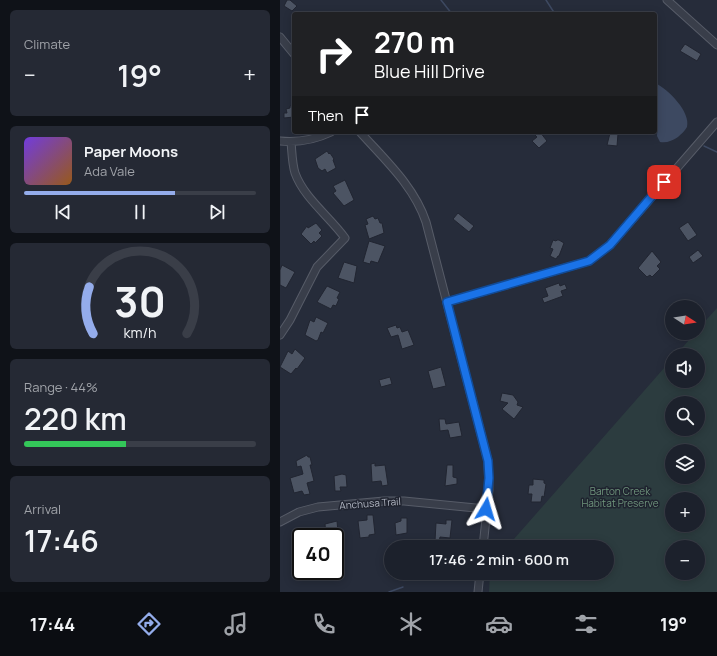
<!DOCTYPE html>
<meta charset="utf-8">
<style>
:root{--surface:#1c212c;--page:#252934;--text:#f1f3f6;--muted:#a0a3a9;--line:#3a3e48;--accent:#94aceb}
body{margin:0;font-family:Manrope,sans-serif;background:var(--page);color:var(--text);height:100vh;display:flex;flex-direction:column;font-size:15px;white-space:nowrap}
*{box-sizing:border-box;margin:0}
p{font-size:13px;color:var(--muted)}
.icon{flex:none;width:22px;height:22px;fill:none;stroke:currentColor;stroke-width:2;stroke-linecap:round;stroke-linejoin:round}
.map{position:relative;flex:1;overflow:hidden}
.panel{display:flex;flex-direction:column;gap:10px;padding:10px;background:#0f1218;width:280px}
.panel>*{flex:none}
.guide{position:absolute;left:12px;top:12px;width:365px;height:122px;border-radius:4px;box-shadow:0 2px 10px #0003,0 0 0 1px var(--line);background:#202124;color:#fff;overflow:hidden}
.needle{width:26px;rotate:102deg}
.controls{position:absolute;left:385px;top:300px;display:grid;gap:8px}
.controls a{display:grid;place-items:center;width:40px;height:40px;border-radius:50%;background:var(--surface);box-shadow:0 2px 10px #0003,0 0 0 1px var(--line);font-size:20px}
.speed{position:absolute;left:12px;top:528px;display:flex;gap:8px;font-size:20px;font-weight:700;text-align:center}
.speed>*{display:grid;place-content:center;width:52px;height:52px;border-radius:50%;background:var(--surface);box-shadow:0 2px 10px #0003,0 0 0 1px var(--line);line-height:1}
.speed .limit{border:2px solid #111;border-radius:6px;background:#fff;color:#111}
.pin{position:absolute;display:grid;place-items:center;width:34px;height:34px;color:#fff;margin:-17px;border-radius:8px;box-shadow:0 2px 6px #0006}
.me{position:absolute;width:44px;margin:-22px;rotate:7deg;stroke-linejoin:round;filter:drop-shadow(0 0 3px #0008)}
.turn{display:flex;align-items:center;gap:14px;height:84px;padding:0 16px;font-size:18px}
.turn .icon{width:52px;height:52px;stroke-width:2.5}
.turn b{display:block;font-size:28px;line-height:34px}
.then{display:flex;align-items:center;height:38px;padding:0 16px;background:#0003;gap:8px;font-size:15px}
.big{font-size:30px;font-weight:600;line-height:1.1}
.panel .card{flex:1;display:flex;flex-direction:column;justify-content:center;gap:6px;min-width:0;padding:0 14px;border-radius:6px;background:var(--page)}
.panel .dial{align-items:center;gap:0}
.dial svg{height:104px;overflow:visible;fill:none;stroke:var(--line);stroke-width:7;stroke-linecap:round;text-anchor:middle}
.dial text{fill:var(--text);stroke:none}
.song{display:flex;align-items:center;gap:12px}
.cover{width:48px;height:48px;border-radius:6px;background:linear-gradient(135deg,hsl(260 70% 55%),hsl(30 70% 35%))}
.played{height:4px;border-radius:2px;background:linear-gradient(90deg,var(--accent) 65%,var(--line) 65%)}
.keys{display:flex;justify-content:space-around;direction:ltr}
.heat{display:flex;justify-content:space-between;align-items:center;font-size:22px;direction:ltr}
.charge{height:6px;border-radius:3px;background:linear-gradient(90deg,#34c759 44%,var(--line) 0)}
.trip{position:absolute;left:104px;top:540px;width:230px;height:40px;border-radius:20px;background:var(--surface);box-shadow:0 2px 10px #0003,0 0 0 1px var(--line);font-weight:600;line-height:40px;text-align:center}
.menu{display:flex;height:64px;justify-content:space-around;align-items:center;background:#0b0d12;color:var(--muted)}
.menu .icon{width:28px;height:28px}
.menu .active{color:var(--accent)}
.menu b{font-size:18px;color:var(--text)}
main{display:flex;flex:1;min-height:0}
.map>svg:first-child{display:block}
</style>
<main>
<section class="panel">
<div class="card"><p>Climate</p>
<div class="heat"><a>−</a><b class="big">19°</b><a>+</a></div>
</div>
<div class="card">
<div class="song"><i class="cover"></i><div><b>Paper Moons</b><p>Ada Vale</p></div></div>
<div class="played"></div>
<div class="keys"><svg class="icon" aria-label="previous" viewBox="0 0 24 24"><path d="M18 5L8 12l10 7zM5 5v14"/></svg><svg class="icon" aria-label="pause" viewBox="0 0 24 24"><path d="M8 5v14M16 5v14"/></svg><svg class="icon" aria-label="next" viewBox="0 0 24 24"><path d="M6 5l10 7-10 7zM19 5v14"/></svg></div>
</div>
<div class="card dial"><svg viewBox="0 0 100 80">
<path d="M14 69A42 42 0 1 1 86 69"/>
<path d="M14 69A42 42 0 0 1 11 33" stroke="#94aceb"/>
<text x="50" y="56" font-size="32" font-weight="700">30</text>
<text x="50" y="72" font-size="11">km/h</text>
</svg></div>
<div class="card"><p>Range · 44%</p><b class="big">220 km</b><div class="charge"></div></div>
<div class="card"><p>Arrival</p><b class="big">17:46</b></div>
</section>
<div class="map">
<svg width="437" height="592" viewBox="0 0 437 592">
<rect width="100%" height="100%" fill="#262c3a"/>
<path fill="#2c3c3f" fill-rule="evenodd" d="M 437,308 L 437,592 L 209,592 L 210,573 L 327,573 L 327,547 L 227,547 L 392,359 L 392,381 L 418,381 L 418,355 L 396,355 L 415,333 L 418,333 L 418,329 ZM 392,403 L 418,403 L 418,429 L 392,429 ZM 392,451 L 418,451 L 418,477 L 392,477 ZM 392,499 L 418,499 L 418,525 L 392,525 ZM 392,547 L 418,547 L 418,573 L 392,573 Z"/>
<path fill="#3d4961" d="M 375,83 C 388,89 411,112 407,127 C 405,131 401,134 398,137 C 392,141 387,143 380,142 L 377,136 L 378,122 L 375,112 Z"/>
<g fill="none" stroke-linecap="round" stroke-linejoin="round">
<path stroke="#3d4961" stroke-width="1.5" d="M 161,0 L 172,14
M 266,0 L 275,14
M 424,146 L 437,152
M 109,592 L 123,587"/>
</g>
<path fill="#4c5463" stroke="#212531" d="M 7,0 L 10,0 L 17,6 L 12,11 L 4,6 Z
M 405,44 L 421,54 L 417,61 L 400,51 Z
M 14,105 L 14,117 L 4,118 L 4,113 L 7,113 L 6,109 L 10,108 L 10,106 Z
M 252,132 L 260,132 L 267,141 L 259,148 L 252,141 L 257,137 Z
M 330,133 L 338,134 L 337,146 L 327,145 Z
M 47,151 L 49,154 L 50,153 L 54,159 L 53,160 L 56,168 L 47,173 L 45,169 L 42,171 L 38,168 L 35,159 Z
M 65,180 L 74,200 L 64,206 L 53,193 L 56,191 L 53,186 Z
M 178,213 L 194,226 L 189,232 L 173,219 Z
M 93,216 L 95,219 L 98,218 L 100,223 L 102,223 L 104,233 L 89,239 L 85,225 L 88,224 L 86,219 Z
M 408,222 L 417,235 L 408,241 L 399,228 Z
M 36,223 L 42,230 L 39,233 L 42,236 L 35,243 L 34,241 L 31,244 L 21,234 L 27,226 L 28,228 Z
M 273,240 L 276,241 L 277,240 L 279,240 L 284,243 L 279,256 L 278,256 L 276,259 L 270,256 L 273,249 L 270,248 Z
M 89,241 L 105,246 L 98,263 L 91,261 L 90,264 L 83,262 Z
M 418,250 L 423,256 L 413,263 L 409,257 Z
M 372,251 L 381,262 L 377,266 L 380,269 L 372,277 L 370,275 L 367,277 L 358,268 Z
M 64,262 L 77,266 L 74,283 L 58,278 Z
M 2,265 L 15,272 L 6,288 L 0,285 L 0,270 Z
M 279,283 L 280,286 L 285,284 L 287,289 L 281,291 L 283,296 L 264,303 L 262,298 L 268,296 L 265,288 Z
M 47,286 L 60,292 L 57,298 L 59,299 L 56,306 L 53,305 L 51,309 L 37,302 Z
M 36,317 L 48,323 L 43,333 L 41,332 L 38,340 L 36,341 L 25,335 L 30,320 L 34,322 Z
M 116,325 L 117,328 L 120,327 L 122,332 L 128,330 L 134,345 L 122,349 L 118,335 L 111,337 L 107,328 Z
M 15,349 L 25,358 L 17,369 L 16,368 L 11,374 L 0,367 L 8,351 L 12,354 Z
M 161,367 L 166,386 L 153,389 L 148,371 Z
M 110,377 L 112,384 L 101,387 L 99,380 Z
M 222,393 L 233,395 L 238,402 L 237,405 L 243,407 L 234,419 L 222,409 L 228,403 L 220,401 Z
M 159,419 L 165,419 L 166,424 L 179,422 L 182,436 L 170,438 L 168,430 L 160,431 Z
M 27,455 L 28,457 L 30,457 L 32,465 L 30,465 L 34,481 L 27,483 L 30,494 L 24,495 L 22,491 L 14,493 L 10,478 L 23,474 L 21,466 L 17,467 L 16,461 Z
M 95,463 L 95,466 L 105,465 L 108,485 L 102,486 L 101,481 L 92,482 L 91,464 Z
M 167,465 L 173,465 L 173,477 L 177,478 L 177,484 L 165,486 Z
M 62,474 L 66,475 L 67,487 L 60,487 L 61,491 L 55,491 L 54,476 Z
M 253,479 L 264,480 L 264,483 L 266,484 L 264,497 L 262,496 L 261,502 L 251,502 L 252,494 L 248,494 L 249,485 L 253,485 Z
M 87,515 L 93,515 L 95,534 L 89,535 L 89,537 L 80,538 L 78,521 L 87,520 Z
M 121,518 L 127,518 L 127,533 L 116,535 L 115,523 L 121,521 Z
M 166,520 L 172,520 L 170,538 L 160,537 L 159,542 L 155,541 L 156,523 L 166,524 Z
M 57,521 L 58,532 L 56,532 L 56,537 L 46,537 L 45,524 Z
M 19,528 L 20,533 L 27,530 L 30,537 L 21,537 L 21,547 L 13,531 Z"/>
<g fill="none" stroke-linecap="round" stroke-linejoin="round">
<defs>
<path id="minor" d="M 387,0 L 437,45
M 0,37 L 14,54
M 80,132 C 105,160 134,186 146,222 L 208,461 L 209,490 L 203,547
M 0,141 C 19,143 34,140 51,132
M 167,302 L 309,261 L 330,245 L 437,122
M 0,335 L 10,320 L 37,267 L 65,238 C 50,217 24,198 15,173 C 12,163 12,152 11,142
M 0,522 L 19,512 L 38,507 L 104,501 L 124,501 L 206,509
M 198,592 L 200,573"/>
</defs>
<use href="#minor" stroke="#575c68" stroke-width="9"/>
<use href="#minor" stroke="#393e4a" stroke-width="7"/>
</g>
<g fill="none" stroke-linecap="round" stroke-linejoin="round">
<defs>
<path id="route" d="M 206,509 L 209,478 L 208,461 L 167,302 L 309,261 L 330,245 L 384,182"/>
</defs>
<use href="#route" stroke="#114b97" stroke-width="10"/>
<use href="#route" stroke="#1a73e8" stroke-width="7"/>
</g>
<g text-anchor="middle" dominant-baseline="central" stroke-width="3" stroke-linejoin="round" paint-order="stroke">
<g font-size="10" fill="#6f947c" stroke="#1f232f">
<text x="340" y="491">Barton Creek<tspan x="340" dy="12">Habitat Preserve</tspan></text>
</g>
<g font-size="10" fill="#b5bac6" stroke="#1f232f">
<text transform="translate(90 503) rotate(-4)">Anchusa Trail</text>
</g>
</g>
</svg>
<div class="controls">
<a><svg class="needle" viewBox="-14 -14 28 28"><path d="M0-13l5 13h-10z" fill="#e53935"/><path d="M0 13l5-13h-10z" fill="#a0a3a9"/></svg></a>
<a><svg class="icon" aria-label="sound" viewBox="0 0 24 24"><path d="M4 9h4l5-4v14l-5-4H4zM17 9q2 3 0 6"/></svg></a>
<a><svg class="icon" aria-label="search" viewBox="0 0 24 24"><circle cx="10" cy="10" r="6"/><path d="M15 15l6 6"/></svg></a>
<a><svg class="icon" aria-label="layers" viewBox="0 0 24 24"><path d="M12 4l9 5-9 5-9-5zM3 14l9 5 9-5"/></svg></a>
<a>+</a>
<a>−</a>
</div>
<div class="speed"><div class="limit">40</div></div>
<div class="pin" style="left:384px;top:182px;background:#d93025"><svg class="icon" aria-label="arrive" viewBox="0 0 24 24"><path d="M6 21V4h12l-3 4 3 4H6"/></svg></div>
<svg class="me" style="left:206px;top:509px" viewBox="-20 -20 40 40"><path d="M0-17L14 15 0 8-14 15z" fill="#1a73e8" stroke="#fff" stroke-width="4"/></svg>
<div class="trip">17:46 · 2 min · 600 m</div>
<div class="guide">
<div class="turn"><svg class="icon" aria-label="right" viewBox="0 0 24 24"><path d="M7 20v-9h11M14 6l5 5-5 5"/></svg><div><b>270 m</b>Blue Hill Drive</div></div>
<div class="then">Then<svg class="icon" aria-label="arrive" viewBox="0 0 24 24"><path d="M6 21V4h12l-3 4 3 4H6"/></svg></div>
</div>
</div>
</main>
<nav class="menu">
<b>17:44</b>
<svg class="icon active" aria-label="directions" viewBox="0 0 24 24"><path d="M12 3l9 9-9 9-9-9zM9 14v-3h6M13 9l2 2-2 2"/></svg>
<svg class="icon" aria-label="music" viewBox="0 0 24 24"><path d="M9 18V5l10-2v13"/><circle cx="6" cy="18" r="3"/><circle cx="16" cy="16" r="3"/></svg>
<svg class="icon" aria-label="phone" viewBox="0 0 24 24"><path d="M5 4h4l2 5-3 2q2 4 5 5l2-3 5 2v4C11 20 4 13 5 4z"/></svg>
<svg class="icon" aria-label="climate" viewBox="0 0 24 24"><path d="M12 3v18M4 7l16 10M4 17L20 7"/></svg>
<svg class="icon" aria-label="car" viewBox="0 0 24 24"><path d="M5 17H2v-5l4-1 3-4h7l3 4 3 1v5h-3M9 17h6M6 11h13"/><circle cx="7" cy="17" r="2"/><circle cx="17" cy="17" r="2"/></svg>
<svg class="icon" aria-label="filters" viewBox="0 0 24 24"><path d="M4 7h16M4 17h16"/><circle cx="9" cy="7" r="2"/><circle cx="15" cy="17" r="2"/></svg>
<b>19°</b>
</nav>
